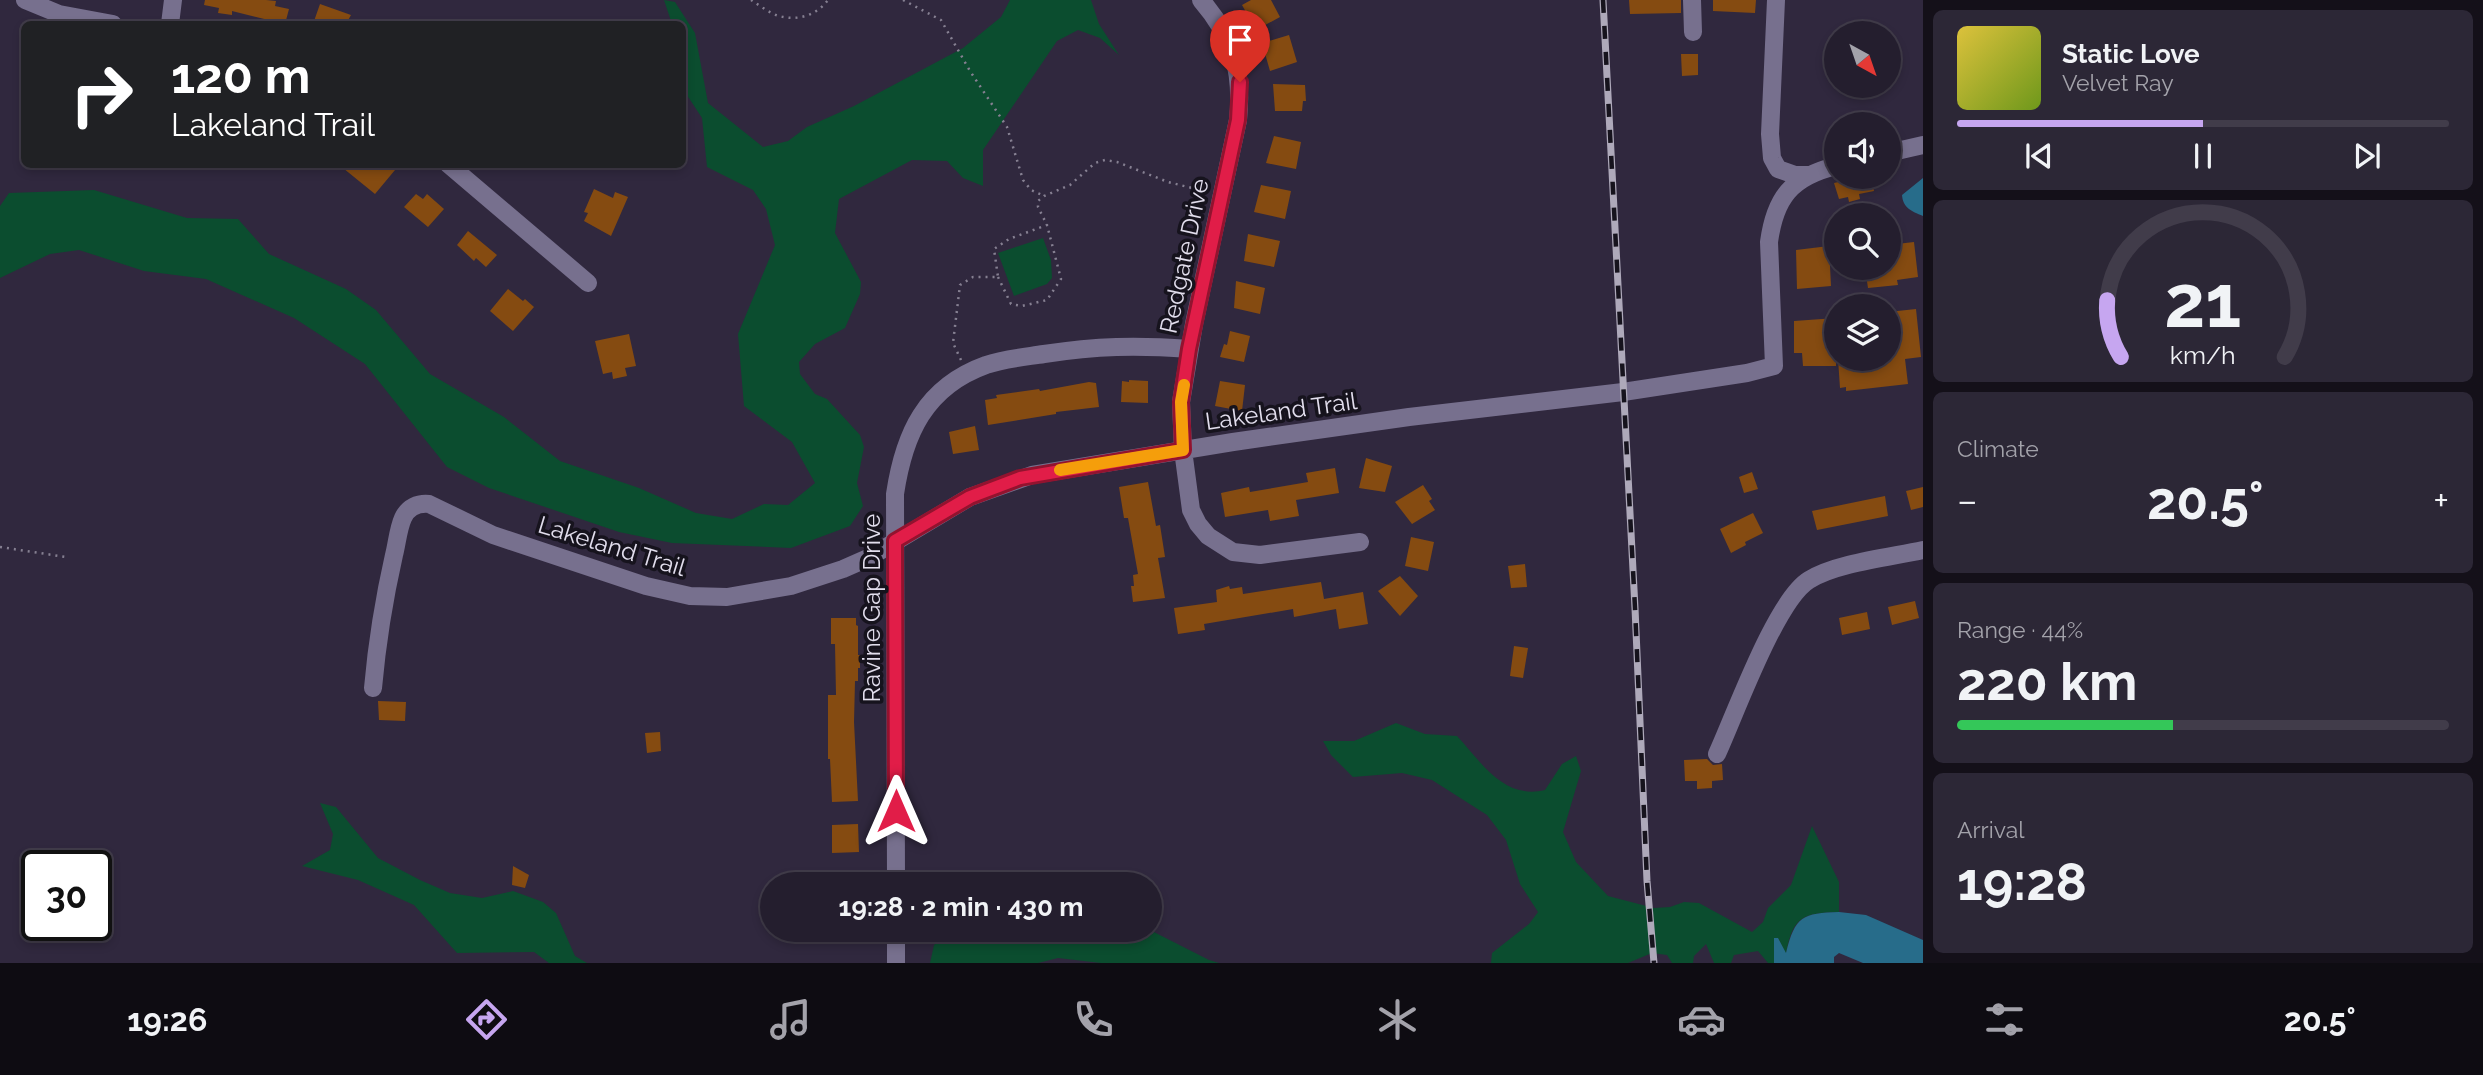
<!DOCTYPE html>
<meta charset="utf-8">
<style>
:root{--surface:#241e2e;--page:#2c2736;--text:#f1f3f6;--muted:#a3a2aa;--line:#413c4a;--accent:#c6a6f0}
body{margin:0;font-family:Raleway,sans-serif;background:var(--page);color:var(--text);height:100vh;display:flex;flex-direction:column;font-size:26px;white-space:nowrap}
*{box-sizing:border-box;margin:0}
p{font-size:23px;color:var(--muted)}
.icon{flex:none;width:38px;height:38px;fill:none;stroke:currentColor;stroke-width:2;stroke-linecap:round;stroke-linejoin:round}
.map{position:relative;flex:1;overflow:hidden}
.details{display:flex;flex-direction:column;gap:10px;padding:10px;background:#141019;width:560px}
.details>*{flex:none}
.banner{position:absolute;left:21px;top:21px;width:665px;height:147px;border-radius:10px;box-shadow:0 4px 10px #0003,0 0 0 2px var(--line);background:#202124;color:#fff;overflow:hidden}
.needle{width:46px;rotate:140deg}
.buttons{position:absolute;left:1824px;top:21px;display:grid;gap:14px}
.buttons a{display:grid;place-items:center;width:77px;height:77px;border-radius:50%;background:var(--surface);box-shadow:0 4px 10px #0003,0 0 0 2px var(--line);font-size:35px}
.speed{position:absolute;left:21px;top:850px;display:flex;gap:14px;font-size:35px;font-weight:700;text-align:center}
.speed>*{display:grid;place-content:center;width:91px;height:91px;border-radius:50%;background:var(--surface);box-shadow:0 4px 10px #0003,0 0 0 2px var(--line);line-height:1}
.speed .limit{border:4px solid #111;border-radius:10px;background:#fff;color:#111}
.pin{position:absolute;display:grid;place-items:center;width:60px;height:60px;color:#fff;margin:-72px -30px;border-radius:50% 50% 50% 0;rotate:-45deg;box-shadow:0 0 7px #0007}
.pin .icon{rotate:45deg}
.me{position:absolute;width:77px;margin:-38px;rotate:0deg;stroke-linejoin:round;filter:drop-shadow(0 0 5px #0008)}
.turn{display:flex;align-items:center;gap:24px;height:147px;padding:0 35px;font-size:32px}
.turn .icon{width:91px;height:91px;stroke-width:2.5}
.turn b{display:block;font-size:49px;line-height:60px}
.big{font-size:52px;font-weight:700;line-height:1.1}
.details .card{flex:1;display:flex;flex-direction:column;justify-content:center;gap:10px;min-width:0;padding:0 24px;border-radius:10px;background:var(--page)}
.details .dial{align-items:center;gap:0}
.dial svg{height:182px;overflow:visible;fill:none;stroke:var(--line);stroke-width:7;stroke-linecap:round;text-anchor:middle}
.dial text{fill:var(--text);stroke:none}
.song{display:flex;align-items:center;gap:21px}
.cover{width:84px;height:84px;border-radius:10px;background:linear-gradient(135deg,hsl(50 70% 55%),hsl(80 70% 35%))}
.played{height:7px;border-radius:4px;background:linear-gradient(90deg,var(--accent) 50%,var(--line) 50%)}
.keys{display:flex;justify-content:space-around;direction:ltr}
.heat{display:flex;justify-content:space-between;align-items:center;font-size:38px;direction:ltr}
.charge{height:10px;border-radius:5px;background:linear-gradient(90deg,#34c759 44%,var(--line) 0)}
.trip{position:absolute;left:760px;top:872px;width:402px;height:70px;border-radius:35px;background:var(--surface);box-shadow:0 4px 10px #0003,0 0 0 2px var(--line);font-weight:700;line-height:70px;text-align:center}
.tabs{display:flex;height:112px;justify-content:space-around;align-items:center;background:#0e0c12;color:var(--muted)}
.tabs .icon{width:49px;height:49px}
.tabs .on{color:var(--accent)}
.tabs b{font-size:32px;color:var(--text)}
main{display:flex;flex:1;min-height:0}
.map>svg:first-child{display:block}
</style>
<main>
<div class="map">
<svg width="1923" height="963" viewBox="0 0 1923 963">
<rect width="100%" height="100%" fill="#30283e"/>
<path fill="#0b4d2f" d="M 664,0 L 675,2 L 695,33 L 708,103 L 763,147 L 788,141 L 807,127 L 854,106 L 963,48 L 1001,17 L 1010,0 L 1091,0 L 1099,24 L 1119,55 L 1100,38 L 1078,30 L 1057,41 L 983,150 L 983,186 L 963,178 L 947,161 L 912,160 L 839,199 L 835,233 L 861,282 L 860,294 L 845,328 L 815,344 L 799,362 L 800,374 L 815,394 L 827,399 L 860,435 L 864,447 L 857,483 L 863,506 L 850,526 L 791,548 L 672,543 L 619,532 L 489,488 L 447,467 L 365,364 L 294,318 L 206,279 L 144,271 L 79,250 L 50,254 L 0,278 L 0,206 L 9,193 L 94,190 L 187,218 L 238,219 L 269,254 L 346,289 L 376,310 L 430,374 L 504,417 L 560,461 L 639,488 L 696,513 L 732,519 L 764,504 L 788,505 L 815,483 L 792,442 L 744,406 L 738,334 L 775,245 L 766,209 L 753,190 L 707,167 L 702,118 L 683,89 L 682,24 L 672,24 Z
M 1043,238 L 1051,260 L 1052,278 L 1047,284 L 1014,296 L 998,253 Z
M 1396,723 L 1425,734 L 1457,736 C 1482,763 1504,800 1545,790 L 1562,764 L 1576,756 L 1581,771 L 1563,832 L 1576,862 L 1608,896 L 1654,908 L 1670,907 L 1684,902 L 1699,903 L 1752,932 L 1763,922 L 1768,908 L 1791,885 L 1812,826 L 1839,882 L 1839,912 C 1803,913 1793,916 1786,954 L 1778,938 L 1774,963 L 1768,963 L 1758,951 L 1734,955 L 1731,963 L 1714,963 L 1706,944 L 1694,956 L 1693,963 L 1672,963 L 1667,955 L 1652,953 L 1628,963 L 1491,963 L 1492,953 L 1529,924 L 1538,912 L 1520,884 L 1506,840 L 1487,815 L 1432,780 L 1402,773 L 1353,777 L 1331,755 L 1323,741 L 1354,741 Z
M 320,803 L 336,807 L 378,858 L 420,880 L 450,893 L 482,898 L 513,891 L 543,902 L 556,913 L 575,956 L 587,963 L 549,963 L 534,952 L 457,953 L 414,905 L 358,880 L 302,866 L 330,850 L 333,834 Z
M 953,929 L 1148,929 L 1209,960 L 1219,963 L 1101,963 L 1058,958 L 1038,963 L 930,963 L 934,945 Z"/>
<path fill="#276c8a" d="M 1923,178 L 1923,216 C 1911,211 1903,208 1902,195 Z
M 1839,912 L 1866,915 L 1923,940 L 1923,963 L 1863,963 L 1839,953 L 1834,957 L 1834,963 L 1774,963 L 1774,938 L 1778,938 L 1786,953 C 1795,916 1803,913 1839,912 Z"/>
<path fill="#854b11" d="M 205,0 L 266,0 L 276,1 L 275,6 L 289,9 L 285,24 L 232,11 L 232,15 L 218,13 L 219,8 L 204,5 Z
M 1251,0 L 1271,0 L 1280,17 L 1256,30 L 1242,5 Z
M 1629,0 L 1681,0 L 1681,13 L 1630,14 Z
M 1713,0 L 1756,0 L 1755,13 L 1713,11 Z
M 320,4 L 351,15 L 346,24 L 313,24 Z
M 1289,35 L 1297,62 L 1270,71 L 1262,43 Z
M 1681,54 L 1698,54 L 1698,75 L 1682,76 Z
M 1273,84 L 1305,85 L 1306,101 L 1303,101 L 1302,111 L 1275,111 Z
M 1274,136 L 1301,142 L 1296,169 L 1266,163 Z
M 338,164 L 400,164 L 375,194 Z
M 1860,177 L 1871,177 L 1874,191 L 1859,194 L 1860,199 L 1849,202 L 1848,197 L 1839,199 L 1834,183 Z
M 1261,185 L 1291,191 L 1285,219 L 1254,212 Z
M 594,189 L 613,198 L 615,192 L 628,197 L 611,236 L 584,221 L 588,213 L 584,212 Z
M 416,194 L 423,199 L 427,194 L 444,209 L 428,227 L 404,207 Z
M 468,231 L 497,255 L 486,267 L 476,258 L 474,261 L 457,245 Z
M 1248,234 L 1280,241 L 1274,267 L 1244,261 Z
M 1914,242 L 1918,277 L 1897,280 L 1898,285 L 1868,288 L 1865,268 L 1888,268 L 1888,245 Z
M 1829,246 L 1831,286 L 1797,289 L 1796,250 Z
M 1236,281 L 1265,288 L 1260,314 L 1234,308 Z
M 508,289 L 523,301 L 525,299 L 534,307 L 513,331 L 490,311 Z
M 1916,309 L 1921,357 L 1905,359 L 1908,384 L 1846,391 L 1846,387 L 1840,388 L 1838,359 L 1891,359 L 1888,312 Z
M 1836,318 L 1836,366 L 1803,366 L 1802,353 L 1794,353 L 1794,321 Z
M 1230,331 L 1250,336 L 1244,362 L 1220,357 L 1224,344 L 1227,345 Z
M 629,334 L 636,366 L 625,368 L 627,376 L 613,379 L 612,372 L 603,374 L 595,341 Z
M 1129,380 L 1148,381 L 1148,403 L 1121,402 L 1122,381 L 1129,382 Z
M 1220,381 L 1245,385 L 1242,411 L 1215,406 Z
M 1089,382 L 1096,383 L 1099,407 L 1056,412 L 1056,414 L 988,425 L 985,400 L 997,398 L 996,395 L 1039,389 L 1040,391 Z
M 975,426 L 979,450 L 953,454 L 949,432 Z
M 1366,458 L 1392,466 L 1385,492 L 1359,488 Z
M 1335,468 L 1339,493 L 1296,500 L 1299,516 L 1270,521 L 1268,510 L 1225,517 L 1221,493 L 1249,487 L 1250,492 L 1308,482 L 1306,473 Z
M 1752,472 L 1758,489 L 1744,493 L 1739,477 Z
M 1148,482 L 1156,526 L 1160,525 L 1165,557 L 1158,558 L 1165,598 L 1133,602 L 1131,586 L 1134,586 L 1133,575 L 1138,574 L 1128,518 L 1124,518 L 1119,487 Z
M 1423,485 L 1432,499 L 1429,501 L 1435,510 L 1412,524 L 1395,502 Z
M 1923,487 L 1923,507 L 1911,510 L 1906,491 Z
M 1885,496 L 1888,516 L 1817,530 L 1812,511 Z
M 1753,513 L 1763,533 L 1745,542 L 1746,545 L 1731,553 L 1720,529 Z
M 1411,537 L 1434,542 L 1428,571 L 1405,566 Z
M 1525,564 L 1527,587 L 1511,588 L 1508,566 Z
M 1400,576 L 1418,596 L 1400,616 L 1378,591 Z
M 1321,582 L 1324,599 L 1363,592 L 1368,624 L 1339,629 L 1336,609 L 1294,617 L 1293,609 L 1204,624 L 1205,630 L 1178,634 L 1174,608 L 1217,602 L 1216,590 L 1229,586 L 1230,589 L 1242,587 L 1243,594 Z
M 1915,601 L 1919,618 L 1892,625 L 1888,607 Z
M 1867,612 L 1870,629 L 1842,635 L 1839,618 Z
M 831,618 L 856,618 L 856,625 L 858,626 L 858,655 L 860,655 L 860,668 L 858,668 L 858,681 L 855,681 L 854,722 L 858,801 L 832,802 L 830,759 L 828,759 L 828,695 L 836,695 L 835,644 L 831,644 Z
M 1514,646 L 1528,648 L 1523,678 L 1510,676 Z
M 378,701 L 406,702 L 405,721 L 379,720 Z
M 660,732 L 661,751 L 647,753 L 645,733 Z
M 1707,759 L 1713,765 L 1722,764 L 1723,780 L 1712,781 L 1712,788 L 1697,789 L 1697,781 L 1685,781 L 1684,760 Z
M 858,824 L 859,852 L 832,853 L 832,825 Z
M 513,866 L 529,875 L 525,888 L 512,885 Z"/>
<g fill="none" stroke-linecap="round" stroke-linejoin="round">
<path stroke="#868092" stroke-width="2.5" stroke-dasharray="2 5" stroke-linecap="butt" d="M 751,0 C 759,5 768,12 776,15 C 796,22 816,16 828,0
M 903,0 L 941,20 L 970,71 L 1007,127 L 1023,180 L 1031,190 L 1044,196
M 998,277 L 1011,304 L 1022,306 L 1047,300 L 1061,279 L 1047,225
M 961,360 L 953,343 L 960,285 L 973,277 L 998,277 L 994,249 L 1009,239 L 1047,225 L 1038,207 L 1038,201 L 1044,196 L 1070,185 L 1095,163 L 1105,160 L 1117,162 L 1168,182 L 1208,192
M 0,547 L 66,557"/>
<path stroke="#77708e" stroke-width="18" d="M 25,0 L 59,14 L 113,24
M 1201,0 C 1233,37 1243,71 1238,120 L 1194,324 L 1181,402 L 1183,450 L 1191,510 L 1198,524 L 1208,536 L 1233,552 L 1260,555 L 1360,542
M 1692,0 L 1693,32
M 1776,0 L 1770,134 L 1772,158 L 1778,169 L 1795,175 L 1808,175
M 170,24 L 173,0
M 1888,153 L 1923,145
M 448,164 L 588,283
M 373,688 C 377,643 384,599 394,555 C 397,544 398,529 403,518 C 408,507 418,503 429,504 L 493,535 L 646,586 L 690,596 L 727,597 L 791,586 L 843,569 L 868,558 L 970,497 L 1032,475 L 1233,442 L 1409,417 L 1623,392 L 1747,373 L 1774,366 L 1769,242 C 1775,198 1791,177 1836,166
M 1717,754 C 1735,715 1776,600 1809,580 C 1836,563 1891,557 1923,550
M 896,884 L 895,494 C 904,434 925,387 986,365 C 1004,359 1025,357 1044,354 C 1097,346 1136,345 1189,349
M 896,929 L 896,963"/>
<defs>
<path id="rail" d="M 1603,0 L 1635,608 L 1647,881 L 1654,963"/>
</defs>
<use href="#rail" stroke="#aea9ba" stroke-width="7"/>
<use href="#rail" stroke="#16131d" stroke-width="4.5" stroke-dasharray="13" stroke-linecap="butt"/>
</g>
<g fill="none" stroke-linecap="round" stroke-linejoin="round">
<defs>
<path id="route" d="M 896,811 L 895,541 L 970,497 L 1020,478 L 1183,450 L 1181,402 L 1189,349 L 1238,120 L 1240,82"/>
</defs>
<use href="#route" stroke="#92132f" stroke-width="18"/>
<use href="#route" stroke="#e11d48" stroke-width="12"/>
<path stroke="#f59e0b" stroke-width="12" d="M 1060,470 L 1183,450 L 1181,402 L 1184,385"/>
</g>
<g text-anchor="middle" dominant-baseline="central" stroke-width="7" stroke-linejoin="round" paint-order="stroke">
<g font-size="24" fill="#e2deed" stroke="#16131d">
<text transform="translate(1184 256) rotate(-78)">Redgate Drive</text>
<text transform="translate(1281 411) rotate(-8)">Lakeland Trail</text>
<text transform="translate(612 546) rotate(17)">Lakeland Trail</text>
<text transform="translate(871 608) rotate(-90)">Ravine Gap Drive</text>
</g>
</g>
</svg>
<div class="buttons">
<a><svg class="needle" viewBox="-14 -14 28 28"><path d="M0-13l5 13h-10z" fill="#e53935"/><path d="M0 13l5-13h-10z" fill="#a3a2aa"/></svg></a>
<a><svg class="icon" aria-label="sound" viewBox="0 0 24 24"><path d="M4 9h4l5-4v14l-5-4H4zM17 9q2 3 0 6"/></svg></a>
<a><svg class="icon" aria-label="search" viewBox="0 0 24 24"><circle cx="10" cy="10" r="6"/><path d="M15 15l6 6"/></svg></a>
<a><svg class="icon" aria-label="layers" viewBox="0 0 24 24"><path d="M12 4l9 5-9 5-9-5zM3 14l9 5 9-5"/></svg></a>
</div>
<div class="speed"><div class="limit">30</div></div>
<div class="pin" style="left:1240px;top:82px;background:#d93025"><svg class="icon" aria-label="arrive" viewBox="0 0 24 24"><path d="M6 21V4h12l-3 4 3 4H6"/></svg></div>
<svg class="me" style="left:896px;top:811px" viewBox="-20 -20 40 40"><path d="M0-17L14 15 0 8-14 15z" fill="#e11d48" stroke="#fff" stroke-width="4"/></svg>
<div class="trip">19:28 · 2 min · 430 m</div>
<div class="banner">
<div class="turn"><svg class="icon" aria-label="right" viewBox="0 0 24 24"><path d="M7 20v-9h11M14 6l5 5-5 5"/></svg><div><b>120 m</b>Lakeland Trail</div></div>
</div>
</div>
<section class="details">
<div class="card">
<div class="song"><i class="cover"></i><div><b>Static Love</b><p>Velvet Ray</p></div></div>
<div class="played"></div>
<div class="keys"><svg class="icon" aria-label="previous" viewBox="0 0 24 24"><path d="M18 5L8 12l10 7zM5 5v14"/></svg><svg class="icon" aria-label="pause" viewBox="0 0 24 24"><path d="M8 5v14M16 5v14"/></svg><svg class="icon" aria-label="next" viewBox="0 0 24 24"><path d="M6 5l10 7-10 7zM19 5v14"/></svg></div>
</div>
<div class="card dial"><svg viewBox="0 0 100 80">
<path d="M14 69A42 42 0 1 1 86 69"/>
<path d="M14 69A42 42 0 0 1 8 44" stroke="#c6a6f0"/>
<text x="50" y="56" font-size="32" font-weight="700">21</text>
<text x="50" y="72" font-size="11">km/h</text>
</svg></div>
<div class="card"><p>Climate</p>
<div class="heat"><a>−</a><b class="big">20.5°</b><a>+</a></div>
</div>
<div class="card"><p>Range · 44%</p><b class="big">220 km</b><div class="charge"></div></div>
<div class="card"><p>Arrival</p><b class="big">19:28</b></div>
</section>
</main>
<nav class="tabs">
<b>19:26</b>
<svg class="icon on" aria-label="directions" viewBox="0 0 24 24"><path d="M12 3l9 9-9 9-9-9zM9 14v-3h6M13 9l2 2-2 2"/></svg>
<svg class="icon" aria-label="music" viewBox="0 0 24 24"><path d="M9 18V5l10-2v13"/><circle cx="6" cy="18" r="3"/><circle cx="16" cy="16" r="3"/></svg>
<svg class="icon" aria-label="phone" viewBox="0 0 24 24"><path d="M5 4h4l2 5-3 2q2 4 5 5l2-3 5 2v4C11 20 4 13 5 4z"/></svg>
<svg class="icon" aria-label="climate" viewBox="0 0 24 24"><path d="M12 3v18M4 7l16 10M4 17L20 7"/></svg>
<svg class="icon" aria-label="car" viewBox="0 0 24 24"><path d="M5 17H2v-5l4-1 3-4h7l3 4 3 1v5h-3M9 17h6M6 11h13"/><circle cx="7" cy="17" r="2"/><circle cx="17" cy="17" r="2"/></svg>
<svg class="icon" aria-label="filters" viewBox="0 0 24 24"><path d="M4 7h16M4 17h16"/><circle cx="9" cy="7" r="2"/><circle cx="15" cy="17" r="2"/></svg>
<b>20.5°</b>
</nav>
